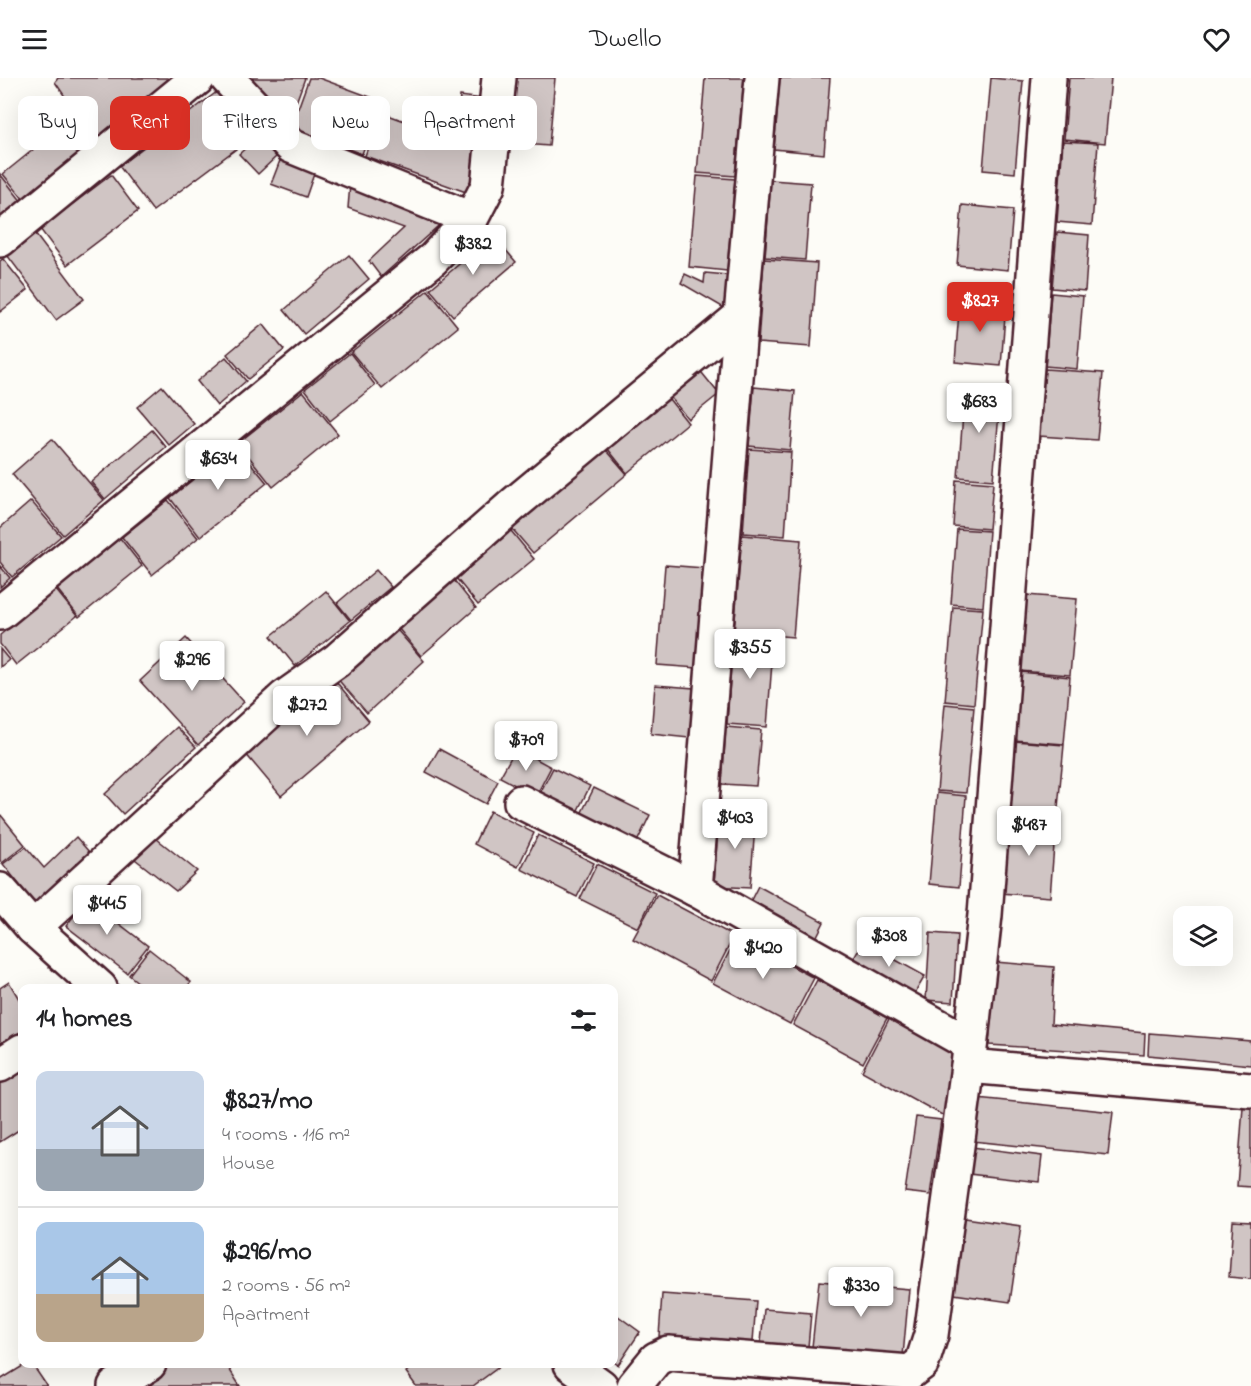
<!DOCTYPE html>
<html lang="en">
<head>
<meta charset="utf-8">
<style>
	body { margin:0; font-family:"Indie Flower",sans-serif; background:#f2f2f2; color:#202124; height:100vh; display:flex; flex-direction:column; font-size:22px; white-space:nowrap }
	* { box-sizing:border-box; margin:0 }
	p { font-size:20px; color:#757577 }
	.icon { flex:none; width:33px; height:33px; fill:none; stroke:currentColor; stroke-width:2; stroke-linecap:round; stroke-linejoin:round }
	.map { position:relative; flex:1; overflow:hidden }
	.side { position:absolute; left:18px; top:906px; width:600px; height:384px; display:flex; flex-direction:column; background:#fff; border-radius:12px; box-shadow:0 6px 24px #0002 }
	.side>* { flex:none }
	.banner { position:absolute; left:18px; top:18px; width:600px; height:54px; display:flex; gap:12px }
	.buttons { position:absolute; left:1173px; top:828px; display:grid; gap:12px }
	.buttons a { display:grid; place-items:center; width:60px; height:60px; border-radius:12px; background:#fff; box-shadow:0 6px 24px #0002; font-size:30px }
	.price { position:absolute; translate:-50% -51px; padding:0 14px; border-radius:6px; background:#fff; color:#222; font-size:20px; line-height:39px; filter:drop-shadow(0 2px 3px #0008) }
	.price::after { content:''; position:absolute; left:50%; top:36px; width:18px; height:14px; margin-left:-9px; background:inherit; clip-path:polygon(0 0,100% 0,50% 100%) }
	.price.active { background:#d93025; color:#fff }
	ul { padding:0; list-style:none }
	li { display:flex; align-items:center; gap:18px; height:150px; padding:0 18px }
	li+li { border-top:2px solid #e0e0e0 }
	li span { display:grid; place-items:center; flex:none; width:168px; height:120px; border-radius:12px; color:#555 }
	li>.icon { margin-inline-start:auto }
	span .icon { width:72px; height:72px; fill:#fffc; stroke-width:1 }
	li b { font-size:26px }
	h2 { display:flex; justify-content:space-between; align-items:center; height:72px; padding:0 18px; font-size:26px }
	.tag { padding:0 21px; border-radius:12px; background:#fff; box-shadow:0 6px 24px #0002; font-size:21px; line-height:54px }
	.tag.active { background:#d93025; color:#fff }
	header { display:flex; justify-content:space-between; align-items:center; height:78px; padding:0 18px; background:#fff; font-size:27px; font-weight:600 }
	.map>svg:first-child { display:block }
</style>
</head>
<body>
<header><svg class="icon" aria-label="menu" viewBox="0 0 24 24"><path d="M4 6h16M4 12h16M4 18h16"/></svg>Dwello<svg class="icon" aria-label="heart" viewBox="0 0 24 24"><path d="M12 20l-8-8c-3-5 5-10 8-4 3-6 11-1 8 4z"/></svg></header>
<div class="map">
<svg width="1251" height="1308" viewBox="0 0 1251 1308">
	<rect width="100%" height="100%" fill="#fdfcf7"/>
	<filter id="ink" filterUnits="userSpaceOnUse"><feTurbulence type="fractalNoise" baseFrequency=".0167" numOctaves="2"/><feDisplacementMap in="SourceGraphic" scale="12" xChannelSelector="R" yChannelSelector="G"/><feConvolveMatrix kernelMatrix="1 2 1 2 8 2 1 2 1" color-interpolation-filters="sRGB"/></filter>
	<g filter="url(#ink)">
		<g fill="#d0c5c4" stroke="#4a1f2b" stroke-width="1.5">
			<polygon points="58,0 167,0 176,7 95,63 55,4"/>
			<polygon points="253,0 305,0 288,46 247,6"/>
			<polygon points="309,0 319,0 381,23 362,76 291,50"/>
			<polygon points="515,0 555,0 549,68 509,65"/>
			<polygon points="705,0 744,0 735,98 697,95"/>
			<polygon points="780,0 830,0 824,76 774,71"/>
			<polygon points="991,0 1023,3 1015,95 983,92"/>
			<polygon points="1069,0 1111,0 1105,65 1064,61"/>
			<polygon points="222,10 256,56 153,133 119,88"/>
			<polygon points="460,18 482,21 476,93 466,114 365,78 380,34 456,62"/>
			<polygon points="70,42 91,68 24,122 3,96"/>
			<polygon points="259,58 277,78 258,96 239,76"/>
			<polygon points="1063,63 1098,65 1092,147 1057,144"/>
			<polygon points="281,80 315,93 306,119 271,106"/>
			<polygon points="0,96 22,124 0,142"/>
			<polygon points="111,97 138,133 67,187 40,151"/>
			<polygon points="697,98 735,101 727,193 689,189"/>
			<polygon points="771,102 811,105 805,182 765,179"/>
			<polygon points="350,106 446,141 381,199 369,183 404,150 348,130"/>
			<polygon points="962,127 1013,132 1008,192 957,187"/>
			<polygon points="1057,154 1089,157 1085,213 1052,210"/>
			<polygon points="35,156 84,221 56,242 7,177"/>
			<polygon points="493,157 516,184 453,238 430,211"/>
			<polygon points="349,177 369,201 304,256 284,232"/>
			<polygon points="3,181 28,212 0,234 0,183"/>
			<polygon points="764,181 817,185 811,269 758,265"/>
			<polygon points="705,195 727,197 724,230 681,205 685,196 704,205"/>
			<polygon points="428,212 458,249 382,311 351,274"/>
			<polygon points="1051,215 1083,218 1077,291 1045,288"/>
			<polygon points="960,221 1006,225 1001,288 955,284"/>
			<polygon points="263,246 284,272 248,301 227,276"/>
			<polygon points="350,275 375,307 330,343 305,311"/>
			<polygon points="226,279 246,303 217,328 197,303"/>
			<polygon points="698,290 719,316 688,341 667,315"/>
			<polygon points="1045,291 1103,295 1097,362 1039,358"/>
			<polygon points="162,308 194,346 169,367 137,329"/>
			<polygon points="754,309 795,313 790,372 749,368"/>
			<polygon points="965,311 1001,314 993,402 958,399"/>
			<polygon points="303,313 338,356 273,409 238,365"/>
			<polygon points="665,316 688,345 627,395 604,366"/>
			<polygon points="152,352 166,369 105,421 91,404"/>
			<polygon points="52,361 104,422 63,457 12,396"/>
			<polygon points="236,367 267,405 200,459 170,420"/>
			<polygon points="602,367 627,396 533,475 509,447"/>
			<polygon points="749,371 791,374 785,458 743,455"/>
			<polygon points="956,402 993,405 989,451 953,448"/>
			<polygon points="168,422 198,460 152,497 122,459"/>
			<polygon points="31,423 61,458 12,499 0,484 0,450"/>
			<polygon points="507,448 534,481 478,527 451,494"/>
			<polygon points="957,451 989,453 983,529 951,526"/>
			<polygon points="742,457 801,462 793,559 734,554"/>
			<polygon points="120,460 142,488 79,539 57,511"/>
			<polygon points="665,487 704,490 697,590 657,587"/>
			<polygon points="0,488 10,500 0,509"/>
			<polygon points="376,492 391,509 351,542 337,525"/>
			<polygon points="449,496 476,530 421,578 394,545"/>
			<polygon points="56,512 77,538 16,587 0,566 0,557"/>
			<polygon points="326,513 350,543 295,588 271,558"/>
			<polygon points="1026,517 1077,521 1070,597 1020,593"/>
			<polygon points="953,529 983,531 974,626 945,623"/>
			<polygon points="392,546 424,583 367,635 335,598"/>
			<polygon points="733,556 774,559 767,649 727,646"/>
			<polygon points="186,560 244,624 198,667 140,603"/>
			<polygon points="0,571 9,582 0,589"/>
			<polygon points="1020,594 1070,599 1064,666 1014,662"/>
			<polygon points="333,600 369,643 281,718 245,675"/>
			<polygon points="655,607 694,610 689,660 651,656"/>
			<polygon points="945,626 974,629 966,715 937,713"/>
			<polygon points="177,649 196,669 123,736 105,716"/>
			<polygon points="726,649 761,652 756,708 722,706"/>
			<polygon points="1014,663 1064,667 1057,740 1007,736"/>
			<polygon points="516,670 551,689 536,718 500,699"/>
			<polygon points="439,671 498,703 486,726 426,694"/>
			<polygon points="553,690 590,708 575,738 538,719"/>
			<polygon points="594,710 650,737 635,768 579,740"/>
			<polygon points="937,715 966,718 959,809 929,806"/>
			<polygon points="490,733 534,755 518,789 474,766"/>
			<polygon points="719,734 756,737 750,810 714,808"/>
			<polygon points="0,736 25,767 2,785 0,782"/>
			<polygon points="1007,739 1056,742 1050,819 1001,815"/>
			<polygon points="152,757 197,793 176,813 131,778"/>
			<polygon points="538,757 594,785 577,819 521,791"/>
			<polygon points="76,759 90,775 36,828 3,786 26,769 44,790"/>
			<polygon points="597,786 655,815 638,850 580,821"/>
			<polygon points="758,808 824,844 815,862 749,826"/>
			<polygon points="657,817 734,858 711,903 633,861"/>
			<polygon points="87,821 148,868 127,895 66,848"/>
			<polygon points="930,855 957,857 953,924 926,922"/>
			<polygon points="737,859 814,900 790,946 713,905"/>
			<polygon points="863,864 925,898 915,915 853,882"/>
			<polygon points="149,871 191,904 186,910 145,910 129,897"/>
			<polygon points="995,884 1054,889 1051,946 1145,955 1144,977 989,967"/>
			<polygon points="817,902 887,940 863,985 793,947"/>
			<polygon points="9,904 22,926 22,953 0,967 0,910"/>
			<polygon points="889,941 953,975 944,1038 862,993"/>
			<polygon points="1149,955 1251,963 1251,987 1148,977"/>
			<polygon points="22,990 22,1050 0,1064 0,1004"/>
			<polygon points="977,1020 1113,1034 1108,1077 973,1063"/>
			<polygon points="1243,1029 1251,1030 1251,1109 1237,1108"/>
			<polygon points="916,1039 941,1042 930,1117 905,1114"/>
			<polygon points="972,1069 1042,1078 1039,1104 969,1096"/>
			<polygon points="958,1139 1021,1148 1010,1224 947,1215"/>
			<polygon points="1233,1143 1251,1144 1251,1201 1229,1199"/>
			<polygon points="819,1203 909,1211 903,1278 812,1269"/>
			<polygon points="662,1216 756,1223 753,1264 659,1258"/>
			<polygon points="764,1231 811,1235 808,1269 761,1265"/>
			<polygon points="614,1235 640,1254 618,1287 614,1284"/>
			<polygon points="26,1286 32,1286 47,1308 0,1308 0,1302"/>
			<polygon points="169,1286 226,1286 240,1308 141,1308 139,1305"/>
			<polygon points="415,1286 503,1286 473,1308 416,1308 406,1294"/>
		</g>
		<g fill="none" stroke-linecap="round" stroke-linejoin="round">
			<g stroke="#4a1f2b" stroke-width="38">
				<g id="minor">
					<polyline points="227,0 291,68 471,141"/>
					<polyline points="0,162 198,0"/>
					<polyline points="0,535 433,181 471,141 488,108 499,0"/>
					<polyline points="521,724 695,811 970,966"/>
					<polyline points="695,811 741,238 762,0"/>
					<polyline points="0,812 33,850 100,910"/>
					<polyline points="33,850 285,619 336,583 514,426 741,238"/>
					<polyline points="0,987 22,973"/>
					<polyline points="968,988 1251,1012"/>
					<polyline points="571,1286 601,1308"/>
					<polyline points="115,1308 149,1286"/>
					<polyline points="634,1308 656,1281 668,1275 910,1294 922,1285 931,1257 968,988 985,837 1049,0"/>
				</g>
			</g>
			<use href="#minor" stroke="#fdfcf7" stroke-width="33"/>
		</g>
	</g>
</svg>
<div class="buttons">
<a><svg class="icon" aria-label="layers" viewBox="0 0 24 24"><path d="M12 4l9 5-9 5-9-5zM3 14l9 5 9-5"/></svg></a>
</div>
<b class="price" style="left:473px;top:198px">$382</b>
<b class="price active" style="left:980px;top:255px">$827</b>
<b class="price" style="left:979px;top:356px">$683</b>
<b class="price" style="left:218px;top:413px">$634</b>
<b class="price" style="left:750px;top:602px">$355</b>
<b class="price" style="left:192px;top:614px">$296</b>
<b class="price" style="left:307px;top:659px">$272</b>
<b class="price" style="left:526px;top:694px">$709</b>
<b class="price" style="left:735px;top:772px">$403</b>
<b class="price" style="left:1029px;top:779px">$487</b>
<b class="price" style="left:107px;top:858px">$445</b>
<b class="price" style="left:889px;top:890px">$308</b>
<b class="price" style="left:763px;top:902px">$420</b>
<b class="price" style="left:861px;top:1240px">$330</b>
<div class="banner">
<a class="tag">Buy</a>
<a class="tag active">Rent</a>
<a class="tag">Filters</a>
<a class="tag">New</a>
<a class="tag">Apartment</a>
</div>
<section class="side">
<h2>14 homes<svg class="icon" aria-label="filters" viewBox="0 0 24 24"><path d="M4 7h16M4 17h16"/><circle cx="9" cy="7" r="2"/><circle cx="15" cy="17" r="2"/></svg></h2>
<ul>
<li><span style="background:linear-gradient(#c9d6e8 65%,#9aa5b1 0)"><svg class="icon" aria-label="home" viewBox="0 0 24 24"><path d="M3 11l9-7 9 7M6 9v11h12V9"/></svg></span><div><b>$827/mo</b><p>4 rooms · 116 m²</p><p>House</p></div></li>
<li><span style="background:linear-gradient(#a9c7e8 60%,#b9a48a 0)"><svg class="icon" aria-label="home" viewBox="0 0 24 24"><path d="M3 11l9-7 9 7M6 9v11h12V9"/></svg></span><div><b>$296/mo</b><p>2 rooms · 56 m²</p><p>Apartment</p></div></li>
</ul>
</section>
</div>
</body>
</html>
